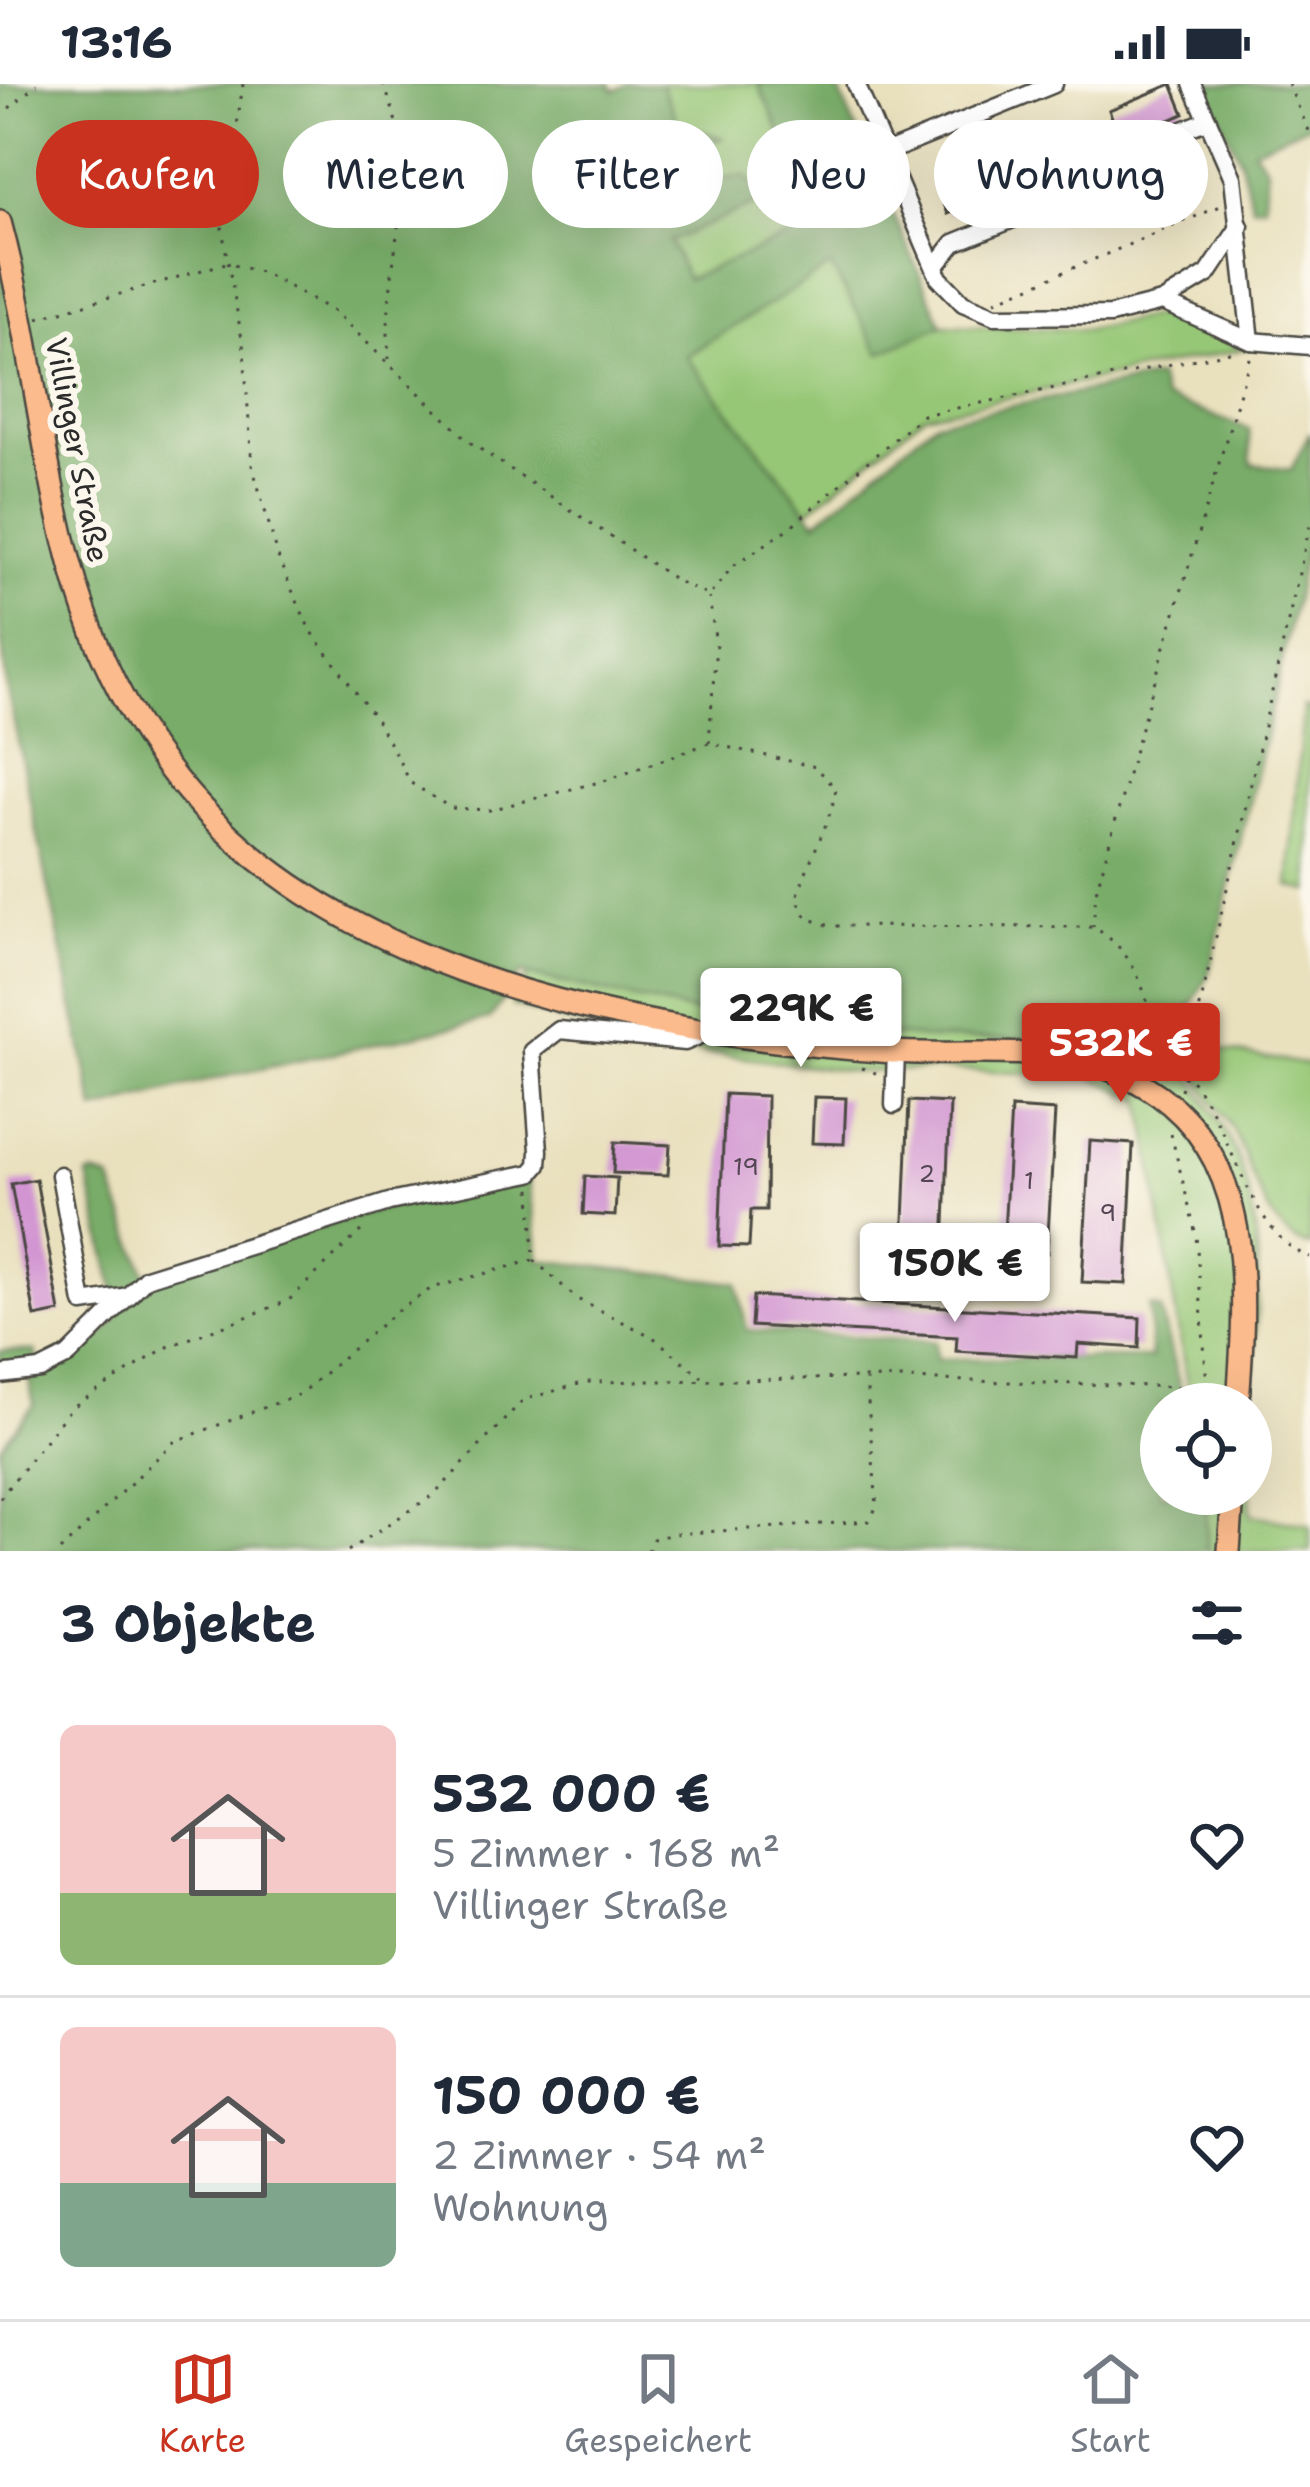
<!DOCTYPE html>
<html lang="de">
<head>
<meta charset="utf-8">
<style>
	body { margin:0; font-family:"Shantell Sans",sans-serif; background:#f2f2f3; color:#1f2937; height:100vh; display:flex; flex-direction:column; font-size:45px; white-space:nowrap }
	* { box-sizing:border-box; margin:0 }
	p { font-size:39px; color:#747a83 }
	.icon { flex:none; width:66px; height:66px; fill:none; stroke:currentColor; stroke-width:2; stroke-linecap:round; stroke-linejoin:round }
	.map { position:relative; height:1467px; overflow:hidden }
	.details { display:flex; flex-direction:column; background:#fff; flex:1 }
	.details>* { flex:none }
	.banner { position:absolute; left:36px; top:36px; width:1239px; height:108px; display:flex; gap:24px }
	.fabs { position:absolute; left:1140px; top:1299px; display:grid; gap:24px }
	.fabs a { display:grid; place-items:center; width:132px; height:132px; border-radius:50%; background:#fff; box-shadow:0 12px 48px #0002; font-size:60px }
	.price { position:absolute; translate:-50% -102px; padding:0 27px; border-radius:12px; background:#fff; color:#222; font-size:39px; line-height:78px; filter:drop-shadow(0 3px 6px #0008) }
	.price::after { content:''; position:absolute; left:50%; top:72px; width:36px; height:27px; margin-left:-18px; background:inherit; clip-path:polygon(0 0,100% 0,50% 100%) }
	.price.current { background:#c8321e; color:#fff }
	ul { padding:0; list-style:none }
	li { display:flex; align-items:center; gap:36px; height:300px; padding:0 60px }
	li+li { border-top:3px solid #e0e1e3 }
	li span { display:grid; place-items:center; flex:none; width:336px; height:240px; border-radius:18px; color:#555 }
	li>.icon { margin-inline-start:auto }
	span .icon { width:144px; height:144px; fill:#fffc; stroke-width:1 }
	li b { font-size:51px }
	h2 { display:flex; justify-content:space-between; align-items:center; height:144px; padding:0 60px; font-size:51px }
	.tag { padding:0 42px; border-radius:54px; background:#fff; box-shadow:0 12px 48px #0002; font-size:42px; line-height:108px }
	.tag.current { background:#c8321e; color:#fff }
	.status { display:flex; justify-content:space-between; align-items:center; height:84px; padding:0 60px; background:#fff; direction:ltr }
	.status svg { height:33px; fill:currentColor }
	.dock { display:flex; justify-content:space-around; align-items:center; height:168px; border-top:3px solid #e0e1e3; background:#fff; font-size:33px; color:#747a83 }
	.dock a { display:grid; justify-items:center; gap:6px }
	.dock .current { color:#c8321e }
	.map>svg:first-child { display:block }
</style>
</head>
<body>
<div class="status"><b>13:16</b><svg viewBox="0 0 49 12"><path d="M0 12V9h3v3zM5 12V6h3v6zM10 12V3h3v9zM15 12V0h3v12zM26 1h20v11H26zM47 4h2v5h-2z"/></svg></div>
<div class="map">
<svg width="1310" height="1467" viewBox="0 0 1310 1467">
	<rect width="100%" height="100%" fill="#fbf7ec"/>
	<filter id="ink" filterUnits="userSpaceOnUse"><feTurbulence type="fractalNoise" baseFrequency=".00833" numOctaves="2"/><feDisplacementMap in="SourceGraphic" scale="24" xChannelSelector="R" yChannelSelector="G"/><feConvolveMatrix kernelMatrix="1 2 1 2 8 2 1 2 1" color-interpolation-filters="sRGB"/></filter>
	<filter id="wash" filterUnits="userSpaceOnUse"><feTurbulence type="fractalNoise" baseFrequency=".004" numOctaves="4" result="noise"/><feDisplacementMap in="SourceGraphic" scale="48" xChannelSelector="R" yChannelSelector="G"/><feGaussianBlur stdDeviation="2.7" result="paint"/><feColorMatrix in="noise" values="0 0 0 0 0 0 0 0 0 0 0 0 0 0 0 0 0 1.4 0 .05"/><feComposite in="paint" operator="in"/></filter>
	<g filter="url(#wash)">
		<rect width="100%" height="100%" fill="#e9e0bd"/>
		<g fill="#96c776" stroke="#607950" stroke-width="3">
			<polygon points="661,0 758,0 822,139 686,196 670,157 767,115 745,92 670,100 662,78 721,54 678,39"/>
			<polygon points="832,181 880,268 942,241 1086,246 1169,229 1244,265 924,331 808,427 685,272"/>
			<polygon points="1303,623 1310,626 1310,807 1289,802"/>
			<path d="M528,891L712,932L932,955H1172C1189,999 1224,1035 1239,1078C1268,1156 1257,1240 1250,1320H1184L1187,1300L1142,1017L1091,993L937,985L857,988L674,965V952L566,938L512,921Z"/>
			<path d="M1203,963L1310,981V1162C1266,1153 1252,1083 1234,1048C1225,1031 1204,1010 1199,991C1198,984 1202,971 1203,963Z"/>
			<polygon points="1206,1410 1250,1410 1251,1431 1310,1441 1310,1467 1207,1467"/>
		</g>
		<g fill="#78ac67" stroke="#526c49" stroke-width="3">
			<polygon points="0,0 610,0 614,7 628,0 661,0 678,39 722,54 663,78 669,99 745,92 768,114 670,157 687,195 822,139 758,0 836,0 942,241 880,269 831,182 686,272 816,438 936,337 1158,293 1164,314 1249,345 1251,380 1291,386 1310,348 1310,441 1277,602 1208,893 1172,955 932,955 712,932 521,889 490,935 210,996 95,1027 7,605 0,542"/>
			<polygon points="1205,0 1310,0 1310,40 1253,65 1267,84 1264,121 1252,122 1240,76"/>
			<polygon points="93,1090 110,1095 147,1194 480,1095 529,1099 540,1176 737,1199 747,1246 935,1258 936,1275 1151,1274 1149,1222 1160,1225 1184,1320 1161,1320 1161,1410 1206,1410 1207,1467 0,1467 0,1363 34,1321 27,1285 0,1286 0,1267 35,1267 39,1282 106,1248 120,1230 88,1092"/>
		</g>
		<g id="blocks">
			<g fill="#d295d2">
				<polygon points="1172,0 1184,30 1121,56 1109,26"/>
				<polygon points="1001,75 1013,105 948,130 936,100"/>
				<polygon points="725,1010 767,1012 766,1126 751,1126 749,1163 719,1162"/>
				<polygon points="814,1013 846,1014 844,1060 812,1059"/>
				<polygon points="909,1017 950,1019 944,1163 915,1162 914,1180 904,1180 903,1161"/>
				<polygon points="1011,1024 1055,1027 1047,1169 1003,1167"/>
				<polygon points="1090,1057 1133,1060 1126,1200 1082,1198"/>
				<polygon points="615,1058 670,1061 668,1091 613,1089"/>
				<polygon points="585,1092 617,1094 615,1132 583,1130"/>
				<polygon points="36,1095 60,1228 35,1233 11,1100"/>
				<polygon points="753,1212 1140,1234 1139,1264 1078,1260 1077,1274 956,1267 957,1253 751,1242"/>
			</g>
		</g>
	</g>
	<g filter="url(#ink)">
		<use href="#blocks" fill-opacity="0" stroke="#484641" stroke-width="3"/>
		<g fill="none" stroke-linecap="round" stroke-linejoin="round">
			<g stroke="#484641" stroke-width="21">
				<g id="minor">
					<polyline points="856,0 939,194 963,219 995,232 1110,231 1162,218 1251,257 1310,262"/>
					<polyline points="1192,0 1233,94 1251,257"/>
					<polyline points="885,69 1054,0"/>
					<polyline points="935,183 954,159 1124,90 1133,66 1208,36"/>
					<polyline points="1162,218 1208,190 1240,142"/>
					<polyline points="894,1021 896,968"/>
					<polyline points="60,1091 83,1219 129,1212"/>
					<polyline points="0,1291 40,1286 68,1272 146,1194 389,1118 531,1089 538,1081 539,1067 532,967 559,946 685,958 712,946"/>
				</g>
			</g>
			<g stroke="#484641" stroke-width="26">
				<g id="major">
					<path d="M0,138C57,349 40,551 202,724C366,901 661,952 893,968C990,974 1089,952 1170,1020C1256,1092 1245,1219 1238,1320"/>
					<polyline points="1229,1467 1233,1410"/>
				</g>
			</g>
			<g stroke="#484641" stroke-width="3" stroke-dasharray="3 9" stroke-linecap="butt">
				<path d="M243,0L222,145L244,266L252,381L280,479L309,544L379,640L411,699L451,724L490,726L607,696L709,659L816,683L836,705C829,745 807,776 797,815L807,834L830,842L1093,843C1144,872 1148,924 1162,976"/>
				<path d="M383,0C425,93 381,177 389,275"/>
				<polyline points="1288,0 1310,49"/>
				<polyline points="0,32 37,0"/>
				<polyline points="995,217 1223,121"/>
				<polyline points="38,234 226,179 264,189 335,228 471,359 677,497 709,512 733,482 784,448 923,331 1235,267"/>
				<polyline points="709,659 716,560 709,514"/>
				<polyline points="1093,843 1096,808 1140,647 1251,271"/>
				<path d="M1115,968C1137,972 1170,972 1186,990C1233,1039 1247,1152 1310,1173"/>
				<polyline points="862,984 881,991"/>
				<polyline points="1181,1006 1310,441"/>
				<polyline points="1171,1050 1196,1151 1207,1301"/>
				<polyline points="534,1176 577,1215 653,1253 702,1293"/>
				<polyline points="0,1414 71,1324 165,1264 288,1217 366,1142"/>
				<polyline points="60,1467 174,1358 300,1310 397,1227 432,1204 534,1176 531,1104"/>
				<polyline points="348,1467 435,1410 523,1316 586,1298 866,1294 1221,1304"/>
				<polyline points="648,1467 653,1455 673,1450 869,1437 877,1422 866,1296"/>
			</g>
			<use href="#minor" stroke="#fff" stroke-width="16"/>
			<use href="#major" stroke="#fbbb8c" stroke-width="21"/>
		</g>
	</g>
	<g text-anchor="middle" stroke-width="12" stroke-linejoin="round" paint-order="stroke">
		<g font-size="24" fill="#554655">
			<text x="746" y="1091">19</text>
			<text x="927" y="1098">2</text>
			<text x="1029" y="1105">1</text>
			<text x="1108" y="1137">9</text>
		</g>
		<g font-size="30" fill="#2b2b2b" stroke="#fbf7ec">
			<text transform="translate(77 366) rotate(79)" y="10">Villinger Straße</text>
		</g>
	</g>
</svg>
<div class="fabs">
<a><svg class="icon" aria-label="locate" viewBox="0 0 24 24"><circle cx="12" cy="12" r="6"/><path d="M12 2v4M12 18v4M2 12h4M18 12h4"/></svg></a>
</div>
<b class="price" style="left:801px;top:986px">229K €</b>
<b class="price current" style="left:1121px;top:1021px">532K €</b>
<b class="price" style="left:955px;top:1241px">150K €</b>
<div class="banner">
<a class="tag current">Kaufen</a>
<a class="tag">Mieten</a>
<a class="tag">Filter</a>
<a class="tag">Neu</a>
<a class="tag">Wohnung</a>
</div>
</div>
<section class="details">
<h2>3 Objekte<svg class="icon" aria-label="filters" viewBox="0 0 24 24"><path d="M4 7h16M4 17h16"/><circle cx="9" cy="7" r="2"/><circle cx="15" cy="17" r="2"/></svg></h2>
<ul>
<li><span style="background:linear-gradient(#f6c9c9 70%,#8fb573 0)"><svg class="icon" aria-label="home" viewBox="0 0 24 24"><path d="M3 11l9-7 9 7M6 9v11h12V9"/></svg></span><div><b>532 000 €</b><p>5 Zimmer · 168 m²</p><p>Villinger Straße</p></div><svg class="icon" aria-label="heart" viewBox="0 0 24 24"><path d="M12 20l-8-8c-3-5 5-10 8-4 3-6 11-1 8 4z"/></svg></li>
<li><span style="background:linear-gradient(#f6c9c9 65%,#7fa58c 0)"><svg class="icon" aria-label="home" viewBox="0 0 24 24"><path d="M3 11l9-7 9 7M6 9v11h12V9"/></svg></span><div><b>150 000 €</b><p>2 Zimmer · 54 m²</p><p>Wohnung</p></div><svg class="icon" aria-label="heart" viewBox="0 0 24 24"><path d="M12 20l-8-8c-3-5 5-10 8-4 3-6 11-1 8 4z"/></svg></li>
</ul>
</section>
<nav class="dock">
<a class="current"><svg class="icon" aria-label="map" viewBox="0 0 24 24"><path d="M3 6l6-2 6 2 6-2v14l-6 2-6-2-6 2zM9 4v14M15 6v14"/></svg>Karte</a>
<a><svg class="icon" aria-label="saved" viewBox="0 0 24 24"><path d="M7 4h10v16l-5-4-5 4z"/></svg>Gespeichert</a>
<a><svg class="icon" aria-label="home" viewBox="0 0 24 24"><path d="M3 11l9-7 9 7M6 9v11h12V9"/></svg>Start</a>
</nav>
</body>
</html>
